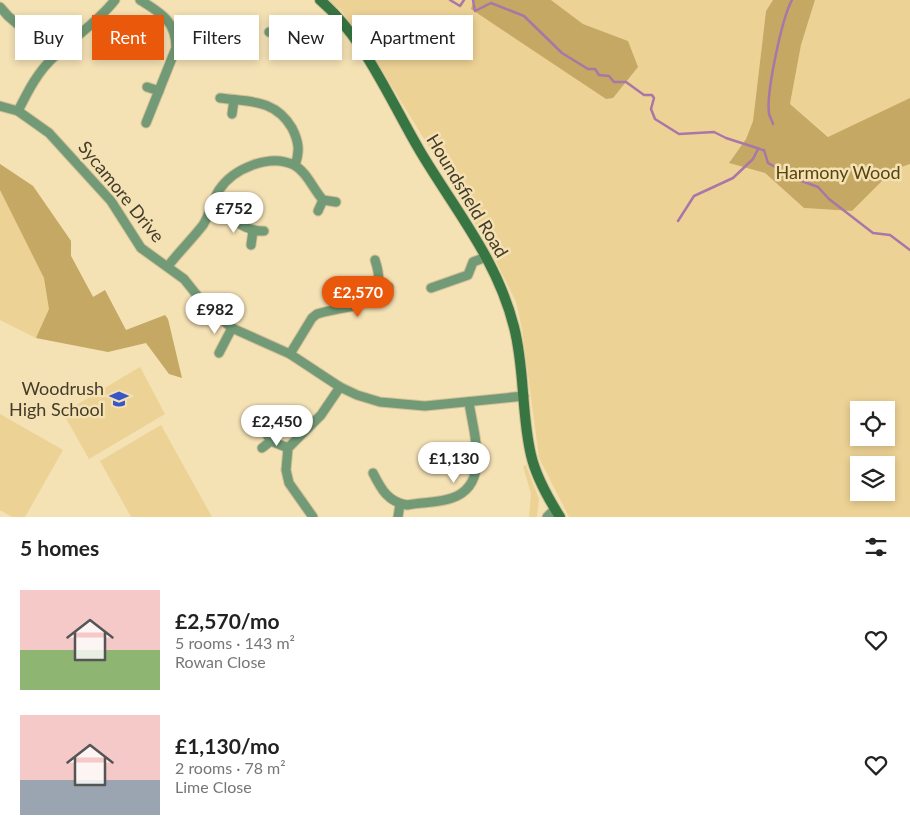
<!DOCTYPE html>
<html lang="en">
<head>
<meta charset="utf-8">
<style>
	body { margin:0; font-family:Lato,sans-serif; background:#f2f2f2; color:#222; height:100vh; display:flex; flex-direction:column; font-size:19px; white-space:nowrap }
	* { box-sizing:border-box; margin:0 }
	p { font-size:16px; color:#767676 }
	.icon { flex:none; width:28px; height:28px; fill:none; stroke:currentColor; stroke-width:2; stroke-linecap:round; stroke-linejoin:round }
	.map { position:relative; height:517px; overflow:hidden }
	.side { display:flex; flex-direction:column; background:#fff; flex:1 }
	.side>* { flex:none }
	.top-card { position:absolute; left:15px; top:15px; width:500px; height:45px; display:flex; gap:10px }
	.controls { position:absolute; left:850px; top:401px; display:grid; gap:10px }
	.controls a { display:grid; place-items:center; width:45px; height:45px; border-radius:0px; background:#fff; box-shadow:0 2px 8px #0003; font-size:25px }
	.price { position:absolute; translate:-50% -42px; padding:0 11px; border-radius:18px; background:#fff; color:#222; font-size:16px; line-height:32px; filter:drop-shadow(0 1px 2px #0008) }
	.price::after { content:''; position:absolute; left:50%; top:30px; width:15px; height:11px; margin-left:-8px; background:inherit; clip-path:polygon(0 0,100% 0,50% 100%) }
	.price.current { background:#ea580c; color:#fff }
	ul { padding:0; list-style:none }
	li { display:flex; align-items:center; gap:15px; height:125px; padding:0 20px }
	li span { display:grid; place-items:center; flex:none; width:140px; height:100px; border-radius:0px; color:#555 }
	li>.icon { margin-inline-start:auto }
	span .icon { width:60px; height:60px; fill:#fffc; stroke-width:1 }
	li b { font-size:21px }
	h2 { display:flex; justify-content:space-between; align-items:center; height:60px; padding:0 20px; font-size:21px }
	.pill { padding:0 18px; border-radius:0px; background:#fff; box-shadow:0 2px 8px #0003; font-size:18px; line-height:45px }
	.pill.current { background:#ea580c; color:#fff }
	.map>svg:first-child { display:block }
</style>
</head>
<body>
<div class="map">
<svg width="910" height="517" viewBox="0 0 910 517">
	<rect width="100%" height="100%" fill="#f4e1b4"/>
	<g fill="#edd295" fill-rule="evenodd">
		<path d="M328,0H474L472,9L606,99L628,41L583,24L551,0H773L766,11L753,121L746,139L729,163L765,173L804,208L852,211L893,170L910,164V517H569L539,458L522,329L516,302L494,257L465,206L372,54L341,10ZM859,410H886V438H859ZM859,465H886V492H859Z"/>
		<polygon points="815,0 910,0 910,98 829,137 790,104 801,45"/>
		<polygon points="0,164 33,186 71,241 71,256 94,298 36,338 0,320"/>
		<polygon points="140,367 165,414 89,459 63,413"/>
		<polygon points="0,414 63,450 25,517 12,517 0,510"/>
		<polygon points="161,425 212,517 131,517 100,461"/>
		<polygon points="526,465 539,499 537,517 529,517 531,494 523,466"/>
	</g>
	<g fill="#c4a863">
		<polygon points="474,0 551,0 583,24 628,41 638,67 613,98 606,99 471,9"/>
		<polygon points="773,0 815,0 801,45 790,104 828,137 910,98 910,164 893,170 852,211 804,208 765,173 729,163 746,139 753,121 766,11"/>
		<polygon points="0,164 33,186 71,241 71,256 93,297 105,290 126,330 165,315 168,319 182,378 169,374 146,343 108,352 36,338 49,309 44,278 0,190"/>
	</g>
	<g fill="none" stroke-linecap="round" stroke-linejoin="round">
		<g stroke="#a976a8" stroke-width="2.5">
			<polyline points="450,0 460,6 464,0"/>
			<polyline points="473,0 475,11 491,3 524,16 562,53 588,69 595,69 599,75 609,76 614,82 626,82 644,95 652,95 654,98 651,109 655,119 679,134 714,132 726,138 760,149"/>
			<path d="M773,124C772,120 769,116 769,113C766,93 782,18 792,0"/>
			<polyline points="762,150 764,150 768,163 799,180 818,187 829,199 873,233 890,235 910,250"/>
			<polyline points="678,221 694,196 733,178 753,159 758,149"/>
		</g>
		<g stroke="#d1c098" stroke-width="11">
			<g id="street">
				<path d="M140,0C161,13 176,21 176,48L146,123"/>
				<polyline points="0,7 8,16 55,56"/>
				<polyline points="269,32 281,37"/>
				<polyline points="327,35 336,50"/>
				<polyline points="277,49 281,37 296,23 314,23 327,35 342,23"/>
				<polyline points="147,87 159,91"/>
				<path d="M220,98C250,102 275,99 292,128C299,142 300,151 295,165"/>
				<polyline points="0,106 18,111 49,133 111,201 141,248 184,279 204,304 232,328 290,354 340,387 357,395 380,402 425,406 524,396"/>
				<path d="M18,111C28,91 38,71 55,56C75,36 98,22 115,0"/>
				<polyline points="232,114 234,100"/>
				<path d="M211,207C229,215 244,232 264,231"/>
				<polyline points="318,211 323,200"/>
				<polyline points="251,245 253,231"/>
				<path d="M168,266C179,252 192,239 203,225C210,214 212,201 219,190C233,169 269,153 294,165C307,172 313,189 323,200L336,202"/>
				<polyline points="379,286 389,287"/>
				<polyline points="431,288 468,275 473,262 486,257"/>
				<polyline points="219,353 232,328"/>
				<path d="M290,354L312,318L317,314C350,303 392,312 375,260"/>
				<polyline points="264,430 271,441 288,448"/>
				<polyline points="262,448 271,441"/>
				<path d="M373,473C381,489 388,502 407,505C421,502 439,503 452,498C492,484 473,433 469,402"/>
				<polyline points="313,517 289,483 286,470 288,448 321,415 340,387"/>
				<polyline points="398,517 400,504"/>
				<polyline points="547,517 555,509"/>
			</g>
		</g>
		<g stroke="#d1c098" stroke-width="12">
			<path id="secondary" d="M320,0C364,37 391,102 420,151C455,210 497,259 514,327C525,369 521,413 531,455C536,477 548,498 560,517"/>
		</g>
		<use href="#street" stroke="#729a76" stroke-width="9"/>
		<use href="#secondary" stroke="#377642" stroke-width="10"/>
	</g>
	<defs>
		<g id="school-bare" transform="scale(1.5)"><path d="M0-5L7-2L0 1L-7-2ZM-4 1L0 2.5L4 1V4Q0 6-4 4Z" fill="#3757c8" stroke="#f4e1b4" stroke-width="2.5" paint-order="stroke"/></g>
	</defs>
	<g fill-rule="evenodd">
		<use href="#school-bare" x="119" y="399"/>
	</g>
	<g text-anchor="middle" stroke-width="5" stroke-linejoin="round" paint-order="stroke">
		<g font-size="18" fill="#58450d" stroke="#f4e1b4">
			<text x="838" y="179">Harmony Wood</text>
		</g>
		<g font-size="18" fill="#443c2a" stroke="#f4e1b4">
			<text transform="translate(121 192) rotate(51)" y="6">Sycamore Drive</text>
			<text transform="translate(467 196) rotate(59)" y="6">Houndsfield Road</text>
		</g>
		<g font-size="18" fill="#443c2a" stroke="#f4e1b4" text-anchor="end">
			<text x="104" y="395">Woodrush<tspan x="104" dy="21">High School</tspan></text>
		</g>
	</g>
</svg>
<div class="controls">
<a><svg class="icon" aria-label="locate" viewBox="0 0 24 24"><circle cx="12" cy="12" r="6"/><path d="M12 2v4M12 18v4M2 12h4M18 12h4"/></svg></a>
<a><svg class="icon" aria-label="layers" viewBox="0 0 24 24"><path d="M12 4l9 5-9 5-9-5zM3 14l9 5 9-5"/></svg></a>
</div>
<b class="price" style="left:234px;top:234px">£752</b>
<b class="price current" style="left:358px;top:318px">£2,570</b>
<b class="price" style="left:215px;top:335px">£982</b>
<b class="price" style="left:277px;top:447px">£2,450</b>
<b class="price" style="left:454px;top:484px">£1,130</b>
<div class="top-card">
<a class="pill">Buy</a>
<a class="pill current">Rent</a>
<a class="pill">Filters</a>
<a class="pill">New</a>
<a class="pill">Apartment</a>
</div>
</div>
<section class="side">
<h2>5 homes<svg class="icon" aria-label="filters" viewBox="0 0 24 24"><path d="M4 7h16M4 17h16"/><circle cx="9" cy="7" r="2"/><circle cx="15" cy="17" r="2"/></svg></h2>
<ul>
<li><span style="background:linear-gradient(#f6c9c9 60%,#8fb573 0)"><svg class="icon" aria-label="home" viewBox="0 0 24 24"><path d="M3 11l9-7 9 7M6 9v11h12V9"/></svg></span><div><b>£2,570/mo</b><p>5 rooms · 143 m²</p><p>Rowan Close</p></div><svg class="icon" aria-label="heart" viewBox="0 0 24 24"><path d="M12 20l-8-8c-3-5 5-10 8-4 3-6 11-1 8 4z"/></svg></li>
<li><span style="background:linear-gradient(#f6c9c9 65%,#9aa5b1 0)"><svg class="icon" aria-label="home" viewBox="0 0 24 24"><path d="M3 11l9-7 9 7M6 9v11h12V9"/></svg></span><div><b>£1,130/mo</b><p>2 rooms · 78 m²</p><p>Lime Close</p></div><svg class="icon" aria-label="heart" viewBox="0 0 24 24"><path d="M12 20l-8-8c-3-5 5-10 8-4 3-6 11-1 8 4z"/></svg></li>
</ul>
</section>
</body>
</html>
